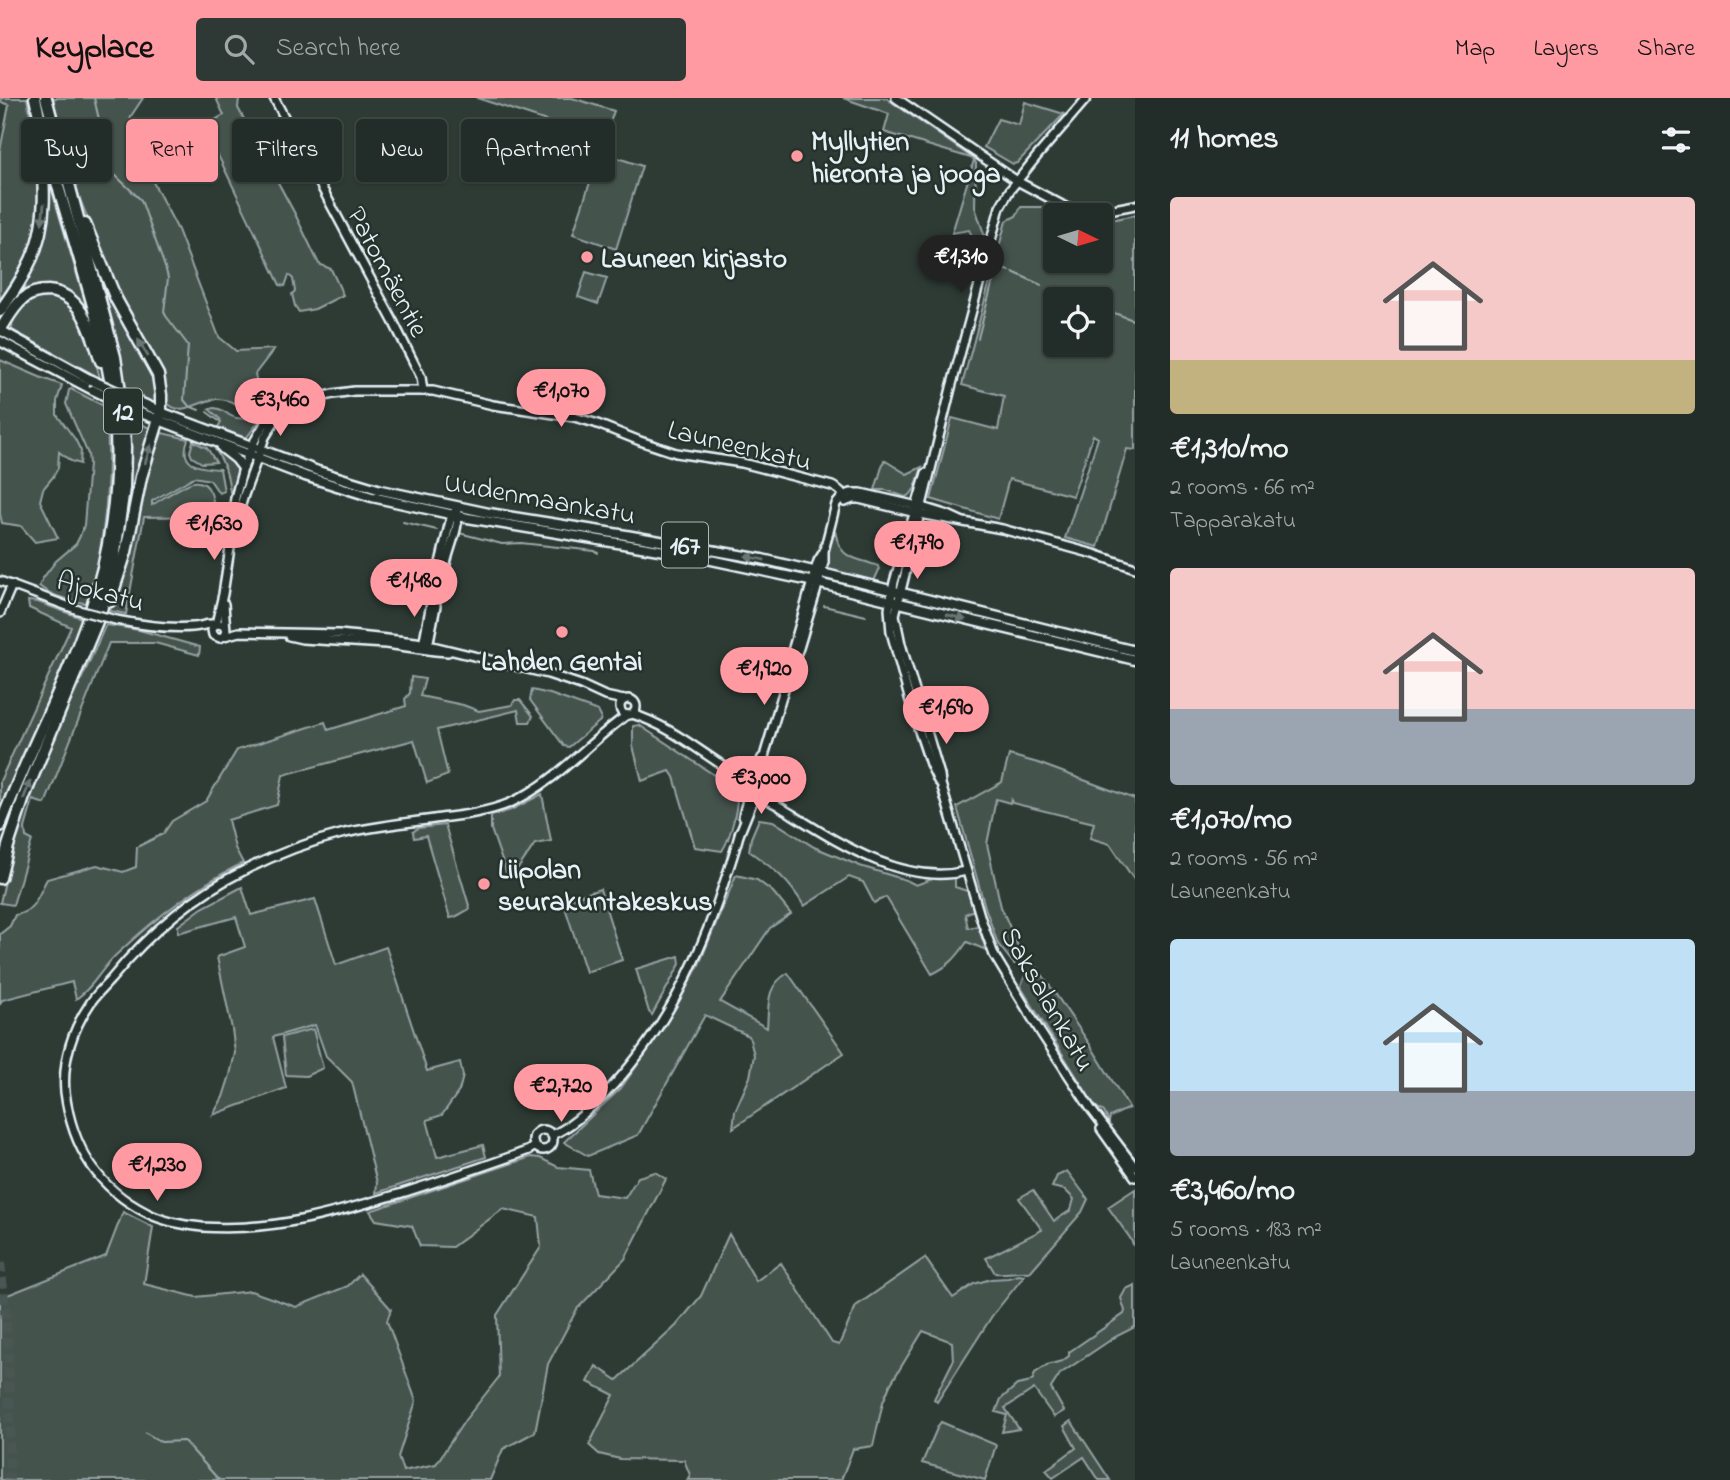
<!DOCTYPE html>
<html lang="en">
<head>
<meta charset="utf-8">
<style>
	body { margin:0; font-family:"Indie Flower",sans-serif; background:#2e3834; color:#f1f3f6; height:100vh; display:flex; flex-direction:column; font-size:26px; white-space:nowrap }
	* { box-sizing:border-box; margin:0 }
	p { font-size:23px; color:#a2a7a8 }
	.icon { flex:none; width:38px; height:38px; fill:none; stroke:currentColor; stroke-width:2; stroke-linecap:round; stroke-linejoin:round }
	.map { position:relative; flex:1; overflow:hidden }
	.details { display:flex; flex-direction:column; background:#222c28; width:595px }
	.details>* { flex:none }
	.guide { position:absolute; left:21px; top:21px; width:665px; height:63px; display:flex; gap:14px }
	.needle { width:46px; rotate:95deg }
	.buttons { position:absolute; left:1043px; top:105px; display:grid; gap:14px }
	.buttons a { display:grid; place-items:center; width:70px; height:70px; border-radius:7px; background:#222c28; box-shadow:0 2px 5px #0004,0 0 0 2px #3f4845; font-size:35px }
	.price { position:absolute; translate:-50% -60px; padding:0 16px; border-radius:24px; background:#ff9aa2; color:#111; font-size:23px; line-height:46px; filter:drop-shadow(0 2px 4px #0008) }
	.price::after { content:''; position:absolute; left:50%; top:42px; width:21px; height:16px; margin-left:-10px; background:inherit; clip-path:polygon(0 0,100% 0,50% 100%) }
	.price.active { background:#222; color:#fff }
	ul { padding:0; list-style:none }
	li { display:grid; align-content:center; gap:14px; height:371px; padding:0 35px }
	li span { display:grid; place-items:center; height:217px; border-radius:7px; color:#555 }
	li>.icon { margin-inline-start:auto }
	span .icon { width:126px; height:126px; fill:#fffc; stroke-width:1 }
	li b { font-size:30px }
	h2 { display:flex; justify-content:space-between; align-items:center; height:84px; padding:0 35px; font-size:30px }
	.tag { padding:0 24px; border-radius:7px; background:#222c28; box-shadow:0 2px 5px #0004,0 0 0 2px #3f4845; font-size:24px; line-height:63px }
	.tag.active { background:#ff9aa2; color:#111 }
	header { display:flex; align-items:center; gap:42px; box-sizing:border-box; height:98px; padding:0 35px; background:#ff9aa2; color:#111 }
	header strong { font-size:33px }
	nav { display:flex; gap:38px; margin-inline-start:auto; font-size:24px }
	.search { width:490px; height:63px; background:#2e3834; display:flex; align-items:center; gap:18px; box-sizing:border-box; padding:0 24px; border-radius:7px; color:#a2a7a8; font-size:26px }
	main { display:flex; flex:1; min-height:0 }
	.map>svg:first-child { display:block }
</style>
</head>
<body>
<header>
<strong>Keyplace</strong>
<div class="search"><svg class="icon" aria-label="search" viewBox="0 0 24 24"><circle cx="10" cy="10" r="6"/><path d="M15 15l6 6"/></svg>Search here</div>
<nav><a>Map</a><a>Layers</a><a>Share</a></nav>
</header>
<main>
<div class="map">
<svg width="1135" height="1382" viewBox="0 0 1135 1382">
	<rect width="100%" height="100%" fill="#2e3b35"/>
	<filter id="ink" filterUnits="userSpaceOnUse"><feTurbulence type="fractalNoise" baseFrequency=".0143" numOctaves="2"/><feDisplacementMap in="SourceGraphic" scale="14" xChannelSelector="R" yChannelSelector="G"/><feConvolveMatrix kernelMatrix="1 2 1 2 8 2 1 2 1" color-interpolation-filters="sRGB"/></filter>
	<g filter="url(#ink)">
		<g fill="#45524e" stroke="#96a2a3" stroke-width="2" fill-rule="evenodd">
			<path d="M1,0H27C37,54 50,110 27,163C21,177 9,191 0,204V53L9,7L1,4Z"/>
			<path d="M53,0H143L131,18L130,27L153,84L178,132L219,239L236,253L274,251L255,276C258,290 264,306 247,311C238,306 226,300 215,301C200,303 178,320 167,304L161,272L132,224L115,189L80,101L64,49Z"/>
			<polygon points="216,0 239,0 238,10 295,116 319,166 331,171 343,197 315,211 299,214 295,208 292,196 295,193 293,181 289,177 285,188 280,187 204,28 224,17"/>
			<polygon points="477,0 572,0 614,13 604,42"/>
			<polygon points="843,0 886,0 974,61 884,34 889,16"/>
			<polygon points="1025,4 1064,16 1017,65 1013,66 984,49 998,21 1019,27"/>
			<polygon points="600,54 642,68 616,151 573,136"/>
			<polygon points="974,62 976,65 975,109 984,136 980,149 977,147 969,132 952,135"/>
			<path d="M49,83L92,227C86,216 80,200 69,194C53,185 29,188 16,201C10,208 5,217 0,225V220C11,204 26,188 33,170C46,142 48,113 49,83Z"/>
			<path d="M1021,109H1044L1063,117H1055V163H1101V124L1135,117V352L1127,351L1098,449L1065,440L1098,340L1093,337L1073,398L1009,381L998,421L931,401L952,320L998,332L1004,298L962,287L1006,123L1016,118ZM1101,201V247H1055V201Z"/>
			<polygon points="586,174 607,180 598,206 578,199"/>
			<path d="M101,178C105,188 109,199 114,209C130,240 159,269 156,306L126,293L120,259Z"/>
			<path d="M47,196C50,197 54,197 58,199C84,210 93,255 100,280L12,232C11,211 29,200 47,196Z"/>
			<polygon points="0,262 42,280 62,287 57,303 57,317 75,341 81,353 80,366 71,363 59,354 58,370 53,379 43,391 40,403 58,440 35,444 21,428 2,425 0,416"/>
			<path d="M71,291L106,309C112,379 105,439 89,506C72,503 53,499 39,488L43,480L56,463L76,446L80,438L84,427L89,366L88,356L66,306L69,292Z"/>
			<path d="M215,310C223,311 224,314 231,318C243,325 258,316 271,314L259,323L247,339H241L218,329L221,324L220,321L209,311Z"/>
			<path d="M129,319L151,331L118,469C127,419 131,370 129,319Z"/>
			<path d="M162,335L188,341C178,368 199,370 220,371L224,393L219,395L210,382L194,379L152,403V407C162,401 184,386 193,384C212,381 215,405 213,418L144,419L126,516L110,513L127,467L150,368Z"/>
			<polygon points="193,343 207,350 216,364 202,365 192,359 190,354"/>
			<path d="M214,350L230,360L238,371L231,402C229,382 226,366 214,350Z"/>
			<polygon points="884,362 907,376 922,369 915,390 910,397 905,399 886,392 875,392"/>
			<path d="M835,433C841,463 852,458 878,468L879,472L874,483L831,474L826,469L825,465Z"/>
			<polygon points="28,503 38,504 84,521 60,580 0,714 0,683 71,529 29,510"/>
			<path d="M107,527L139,532L200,549L199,557L155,545H109L45,706L33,702L25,730L26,739L32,742L13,807L0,805C8,770 16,735 29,701C50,642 81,586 105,528Z"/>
			<path d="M411,579L425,581L420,598L463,607L479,613L512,607L515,602H520L533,618L530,624H520L518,612L437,632L448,677L427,685L414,642L283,677L277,707L228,722L235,750L243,765C196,788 154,821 116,857C101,871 93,890 76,901L72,884L2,902L0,907V836L10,828L15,817C35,814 38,797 47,781L97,767L123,774L136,769L137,749L163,736L172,723L206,703L237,652L325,624L328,632L406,608L405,601L410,595Z"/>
			<polygon points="532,592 550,596 598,613 601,619 600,623 569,649 564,648 530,602"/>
			<path d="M639,627L735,691C741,704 730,741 722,753L695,749L674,679L670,673L642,683L633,648V628Z"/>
			<polygon points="1009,657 1038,665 1135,701 1135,783 1110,746 1090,740 1094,725 1012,705 1011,702 1010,705 996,701 987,746 1001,809 1024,862 1014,866 998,846 985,809 957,709 1002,684"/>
			<polygon points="542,696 551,743 535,746 517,772 506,774 491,731 491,718 511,712"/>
			<path d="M759,721L773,723L814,749L860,768L906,782L916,787L935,780V778L955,777V789L970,794L974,812L965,816L968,830L978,828L986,852L967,844C956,860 949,868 932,876L886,799L874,805L863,784L849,779L804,808C788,781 774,771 749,753L751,740Z"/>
			<path d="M445,727L470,811C462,814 459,819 450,820L426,738L414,740L413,734L418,730Z"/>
			<path d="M736,777L757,782L773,794L791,816L770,830L720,904L767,930C769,908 765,888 788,875L844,955L733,1030L735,1013L750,979L754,957L749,938L705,917L638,1037L588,1058L564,1044L621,990L664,929L698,869Z"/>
			<polygon points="242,789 251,817 315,801 336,867 386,849 427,973 460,964 463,978 459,993 442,1017 427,1022 437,1059 483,1047 486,1059 376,1095 377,1085 352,984 326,958 315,927 273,939 286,990 213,1017 223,999 230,977 235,955 232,931 217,859 245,849 236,819 178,835 178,828 202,810"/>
			<polygon points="600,791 622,862 586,874 563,803"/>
			<polygon points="679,858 680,866 652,917 649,914 636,871"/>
			<polygon points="1037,869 1089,945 1129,1010 1110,1019 1109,1024 1104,1014 1095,1008 1022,891 1021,887 1026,876"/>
			<polygon points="313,931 323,970 306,978 286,977 282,939"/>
			<polygon points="531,1059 540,1060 558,1069 589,1072 595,1096 625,1100 638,1079 655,1074 666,1081 625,1161 577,1211 548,1266 535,1334 503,1351 490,1382 0,1382 0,1200 106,1158 123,1114 153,1129 144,1186 196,1199 251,1193 296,1209 348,1188 360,1176 391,1211 387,1223 416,1303 398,1359 403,1373 436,1366 465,1322 499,1279 497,1217 541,1149 538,1119 503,1111 452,1149 420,1148 412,1128 376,1122 370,1113"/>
			<path d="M1067,1073L1088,1101L1082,1114L1030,1174C1018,1173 1007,1176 995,1175L986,1160L1042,1132L1019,1100L1033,1092L1054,1123L1071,1112L1074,1101L1065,1092L1052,1089L1057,1078Z"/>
			<polygon points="1135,1091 1135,1150 1130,1140 1108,1109"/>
			<polygon points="729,1136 756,1183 781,1165 832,1245 839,1247 856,1208 925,1160 953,1200 974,1186 991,1181 1008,1180 1019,1177 1024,1178 992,1218 937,1304 934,1301 953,1263 952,1244 923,1233 890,1287 883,1304 873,1348 853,1351 841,1382 687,1382 690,1377 684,1362 620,1361 599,1356 589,1347 614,1297 588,1284 596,1268 617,1282 676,1228 701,1198"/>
			<polygon points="1135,1187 1135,1229 1115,1239 1060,1276 1051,1290 1064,1313 1054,1319 1034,1291 1005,1310 1019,1331 1002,1334 1007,1317 996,1314 1001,1301 1017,1287 1027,1285 1033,1281 1035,1275 1047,1267 1062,1263 1069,1258 1069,1254 1124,1216 1125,1213 1121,1200 1126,1191"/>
			<polygon points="1071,1323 1110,1382 1099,1382 1084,1359 1053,1380 1046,1372 1076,1350 1064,1328"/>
			<polygon points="941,1324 996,1347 985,1382 922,1365 938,1328"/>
		</g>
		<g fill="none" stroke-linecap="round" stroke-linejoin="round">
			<g stroke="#9da8a9" stroke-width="2">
				<polyline points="94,0 111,73 141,102 166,172 168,180 164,214 166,218 188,247 184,302 189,308 199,312"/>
				<polyline points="1003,171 1009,173"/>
				<polyline points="1013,174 1041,187"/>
				<polyline points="1049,190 1066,197"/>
				<polyline points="1070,199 1075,200"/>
				<polyline points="1101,210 1133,222"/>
				<polyline points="978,240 996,171 1000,170"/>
				<polyline points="207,314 219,323"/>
				<polyline points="403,424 437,432"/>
				<polyline points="459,435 502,446 521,445 595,453 598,455"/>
				<polyline points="824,508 866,518"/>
				<polyline points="146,1335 161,1344 184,1343 219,1382"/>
			</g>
			<path stroke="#4a5652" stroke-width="10" stroke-dasharray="10 5" stroke-linecap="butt" d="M0,1165C9,1237 11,1309 9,1382"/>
			<g stroke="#e8f1f8" stroke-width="12">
				<g id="secondary">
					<polyline points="274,0 393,223 421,279 423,293"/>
					<polyline points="896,0 1017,83 1068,110 1093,115 1135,107"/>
					<polyline points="1087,0 1038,57 1010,92 1000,109 951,290 895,517 901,546 940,677 941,686 981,821 994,857 1041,935 1091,1011 1135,1069"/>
					<polyline points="926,375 894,484 889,511 891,534 914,618 930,666 938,683"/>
					<polyline points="845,404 853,401 859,401 920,416 1002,431 1094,456 1135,470"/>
					<path d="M232,437V422L235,400L243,370L255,342L264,327L284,314L314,301L333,296L354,293H433L493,307L574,319L595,325L640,343L676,355L742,365L832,388C840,392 844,395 845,404"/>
					<polyline points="436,482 450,423 455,413"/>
					<polyline points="0,483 78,512"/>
					<path d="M444,483L441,481L436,482L434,486V490L440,493L445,489C440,461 462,436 457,409"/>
					<polyline points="0,515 12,487"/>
					<path d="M116,522C141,527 168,531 193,529C203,528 216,523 225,528"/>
					<polyline points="216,526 223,496 232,437 244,397 265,339 276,321"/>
					<polyline points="214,527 212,532 213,537 220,540 224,538 226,533 224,506"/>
					<polyline points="224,538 239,534 339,536 416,544 548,576 581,587 605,598 624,602"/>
					<polyline points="289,538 302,541 386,546 435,553 448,554"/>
					<polyline points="423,547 434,490"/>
					<polyline points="428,548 436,508"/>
					<polyline points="790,567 791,557 815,473 818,463 823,455"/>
					<circle cx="628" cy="609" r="8"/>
					<path d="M632,616C665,626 693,648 722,667C739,678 756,687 771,701"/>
					<path d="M725,669C737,680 749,691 763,699C769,703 776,706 782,710C834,742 902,789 966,773"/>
					<polyline points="743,718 751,685 762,660"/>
					<polyline points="739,737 758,690 765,655 784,591 790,571 799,550 816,494 824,464 824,453 836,406 844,397 851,395 861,395 922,409 948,417 961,423"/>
					<polyline points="1101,1031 1135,1079"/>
					<circle cx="543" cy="1042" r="10"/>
					<path d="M552,1037C571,1029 588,1012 603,998C662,939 699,863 724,785C730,767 736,750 740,733"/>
					<path d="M535,1048L529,1052C487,1068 445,1081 402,1095C335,1115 274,1134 202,1129C183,1127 164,1124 147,1115C97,1090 72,1049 65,994C62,962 73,930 91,904C97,895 105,888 112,880C148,836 194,797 245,772C275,757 308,744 341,736C374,728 408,725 441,720C464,717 488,714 510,705C557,684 586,646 627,617"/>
				</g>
			</g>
			<g stroke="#e8f1f8" stroke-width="13">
				<g id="primary">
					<polyline points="0,232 91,282"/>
					<polyline points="0,243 93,292"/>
					<polyline points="137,303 166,316 318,373 381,392 489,415 626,437 762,461 830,477 1135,553"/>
					<polyline points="138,314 305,378 372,399 468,420 683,456 805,482 1135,562"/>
					<polyline points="222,350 236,361 243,370"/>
				</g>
			</g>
			<g stroke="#e8f1f8" stroke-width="15">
				<g id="highway">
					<polyline points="85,126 116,201 158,277 161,297 161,314 141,379 126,454 110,503"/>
					<path d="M0,213C9,200 19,187 26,172C50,129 45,82 38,35"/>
					<path d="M0,232C7,222 13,209 23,201C30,195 39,193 48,193C83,195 92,237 101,263"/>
					<path d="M0,728C30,648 73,574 97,492C116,428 122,354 111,287C94,190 56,97 35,0"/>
					<polyline points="0,780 8,748 24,699 100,516 114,462 124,390 125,350 124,321 115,259 46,0"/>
				</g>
			</g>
			<use href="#secondary" stroke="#26332d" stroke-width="7"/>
			<use href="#primary" stroke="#26332d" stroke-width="8"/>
			<use href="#highway" stroke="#26332d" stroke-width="10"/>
			<g stroke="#e8f1f8" stroke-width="12" stroke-linecap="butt">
				<polyline id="secondary-bridge" points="78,512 116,522"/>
			</g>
			<g stroke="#e8f1f8" stroke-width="13" stroke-linecap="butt">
				<g id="primary-bridge">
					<polyline points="91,282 137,303"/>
					<polyline points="93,292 138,314"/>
				</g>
			</g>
			<use href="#secondary-bridge" stroke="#26332d" stroke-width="7"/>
			<use href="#primary-bridge" stroke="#26332d" stroke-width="8"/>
		</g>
		<defs><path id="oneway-solid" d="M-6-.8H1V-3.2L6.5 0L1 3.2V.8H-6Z" transform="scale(1.75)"/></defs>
		<g fill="#6a7674">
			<use href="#oneway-solid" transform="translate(43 116) rotate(96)"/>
			<use href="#oneway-solid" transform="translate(143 250) rotate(-121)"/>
			<use href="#oneway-solid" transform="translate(148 356) rotate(-72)"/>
			<use href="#oneway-solid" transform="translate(755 460) rotate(-169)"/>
			<use href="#oneway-solid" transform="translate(956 519) rotate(14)"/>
			<use href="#oneway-solid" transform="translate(27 692) rotate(-69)"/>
		</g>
	</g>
	<g fill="#ff9aa2" stroke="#26332d" stroke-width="2.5">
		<circle cx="797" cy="58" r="7"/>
		<circle cx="587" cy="159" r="7"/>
		<circle cx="562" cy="534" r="7"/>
		<circle cx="484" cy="786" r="7"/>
	</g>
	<g text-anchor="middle" stroke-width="5" stroke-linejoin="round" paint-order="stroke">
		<g fill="#26332d" stroke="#aeb8bb" stroke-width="2">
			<rect x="104" y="290.5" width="38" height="45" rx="5"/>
			<rect x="662" y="424.5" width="46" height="45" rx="5"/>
		</g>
		<g font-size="26" font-weight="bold" fill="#e8f1f8">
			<text x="123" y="322">12</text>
			<text x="685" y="456">167</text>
		</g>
		<g font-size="28" font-weight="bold" fill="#e8f1f8" stroke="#26332d" text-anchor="start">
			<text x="811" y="52">Myllytien<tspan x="811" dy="32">hieronta ja jooga</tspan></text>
			<text x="601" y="169">Launeen kirjasto</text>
			<text x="562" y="572" text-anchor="middle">Lahden Gentai</text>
			<text x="498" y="780">Liipolan<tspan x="498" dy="32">seurakuntakeskus</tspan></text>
		</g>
		<g font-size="28" fill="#e8f1f8" stroke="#26332d">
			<text transform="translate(389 173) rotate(62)" y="10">Patomäentie</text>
			<text transform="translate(740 346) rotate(13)" y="10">Launeenkatu</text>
			<text transform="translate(540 399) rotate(10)" y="10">Uudenmaankatu</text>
			<text transform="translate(101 492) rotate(15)" y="10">Ajokatu</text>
			<text transform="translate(1049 900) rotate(60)" y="10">Saksalankatu</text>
		</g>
	</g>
</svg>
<div class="buttons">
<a><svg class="needle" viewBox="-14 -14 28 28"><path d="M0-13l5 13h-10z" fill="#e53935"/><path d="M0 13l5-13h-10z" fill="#a2a7a8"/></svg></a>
<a><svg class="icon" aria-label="locate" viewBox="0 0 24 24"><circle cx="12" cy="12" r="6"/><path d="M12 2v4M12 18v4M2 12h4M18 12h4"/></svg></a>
</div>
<b class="price active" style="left:961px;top:197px">€1,310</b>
<b class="price" style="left:561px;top:331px">€1,070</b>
<b class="price" style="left:280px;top:340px">€3,460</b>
<b class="price" style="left:214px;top:464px">€1,630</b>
<b class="price" style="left:917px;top:483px">€1,790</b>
<b class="price" style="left:414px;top:521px">€1,480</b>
<b class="price" style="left:764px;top:609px">€1,920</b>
<b class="price" style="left:946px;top:648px">€1,690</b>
<b class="price" style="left:761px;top:718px">€3,000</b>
<b class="price" style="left:561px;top:1026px">€2,720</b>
<b class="price" style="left:157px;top:1105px">€1,230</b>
<div class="guide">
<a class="tag">Buy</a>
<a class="tag active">Rent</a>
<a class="tag">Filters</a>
<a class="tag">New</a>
<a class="tag">Apartment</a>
</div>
</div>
<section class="details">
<h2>11 homes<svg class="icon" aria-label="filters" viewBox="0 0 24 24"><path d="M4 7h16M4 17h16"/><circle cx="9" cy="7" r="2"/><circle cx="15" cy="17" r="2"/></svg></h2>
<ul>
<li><span style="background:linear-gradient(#f6c9c9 75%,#c2b280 0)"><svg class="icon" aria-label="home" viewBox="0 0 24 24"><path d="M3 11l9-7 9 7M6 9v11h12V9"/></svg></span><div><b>€1,310/mo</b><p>2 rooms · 66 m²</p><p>Tapparakatu</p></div></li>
<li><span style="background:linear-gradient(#f6c9c9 65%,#9aa5b1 0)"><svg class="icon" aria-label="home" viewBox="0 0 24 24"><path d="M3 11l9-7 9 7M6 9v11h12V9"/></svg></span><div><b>€1,070/mo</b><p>2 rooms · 56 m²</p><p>Launeenkatu</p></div></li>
<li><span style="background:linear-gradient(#bfe0f5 70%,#9aa5b1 0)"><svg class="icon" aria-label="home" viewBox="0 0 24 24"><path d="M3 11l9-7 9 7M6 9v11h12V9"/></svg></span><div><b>€3,460/mo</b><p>5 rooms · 183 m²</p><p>Launeenkatu</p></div></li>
</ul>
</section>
</main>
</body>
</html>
